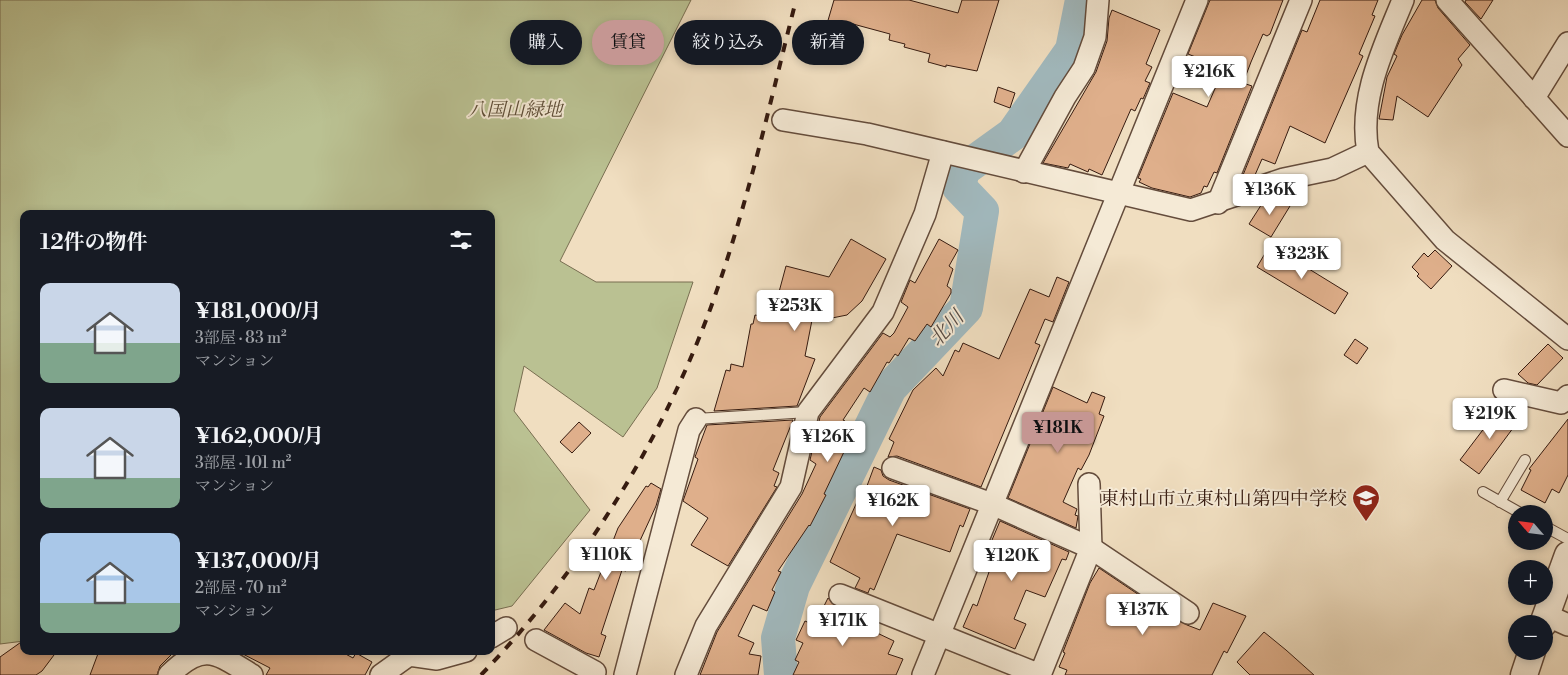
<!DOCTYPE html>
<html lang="ja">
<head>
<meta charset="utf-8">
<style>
	body { margin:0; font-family:"Libre Bodoni","Noto Serif JP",serif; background:#242831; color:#f1f3f6; height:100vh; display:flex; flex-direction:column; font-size:19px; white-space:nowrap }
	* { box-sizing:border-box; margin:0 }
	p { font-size:16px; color:#9ea1a6 }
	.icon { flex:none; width:28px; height:28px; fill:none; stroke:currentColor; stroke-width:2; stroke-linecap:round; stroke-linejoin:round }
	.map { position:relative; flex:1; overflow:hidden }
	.side { position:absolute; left:20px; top:210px; width:475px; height:445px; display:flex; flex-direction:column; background:#171b24; border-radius:10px; box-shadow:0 2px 8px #0003 }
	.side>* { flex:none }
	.top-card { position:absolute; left:510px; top:20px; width:475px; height:45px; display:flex; gap:10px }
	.needle { width:32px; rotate:298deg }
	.tools { position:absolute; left:1508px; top:505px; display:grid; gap:10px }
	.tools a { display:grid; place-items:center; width:45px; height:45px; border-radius:50%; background:#171b24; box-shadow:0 2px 8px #0003; font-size:25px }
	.price { position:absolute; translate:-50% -42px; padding:0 11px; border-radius:5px; background:#fff; color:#222; font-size:16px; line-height:32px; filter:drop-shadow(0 1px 2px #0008) }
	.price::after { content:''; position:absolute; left:50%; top:30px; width:15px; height:11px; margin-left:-8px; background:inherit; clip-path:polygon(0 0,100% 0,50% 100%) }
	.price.on { background:#c59692; color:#111 }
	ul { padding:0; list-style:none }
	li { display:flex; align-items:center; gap:15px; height:125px; padding:0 20px }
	li span { display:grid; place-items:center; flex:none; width:140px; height:100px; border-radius:10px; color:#555 }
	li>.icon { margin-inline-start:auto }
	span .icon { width:60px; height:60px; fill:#fffc; stroke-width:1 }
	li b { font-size:21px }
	h2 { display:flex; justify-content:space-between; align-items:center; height:60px; padding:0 20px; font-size:21px }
	.tag { padding:0 18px; border-radius:22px; background:#171b24; box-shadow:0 2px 8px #0003; font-size:18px; line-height:45px }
	.tag.on { background:#c59692; color:#111 }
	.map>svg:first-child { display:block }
</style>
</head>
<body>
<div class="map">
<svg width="1568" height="675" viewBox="0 0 1568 675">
	<rect width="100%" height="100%" fill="#f0dec0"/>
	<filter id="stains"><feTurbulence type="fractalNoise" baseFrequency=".004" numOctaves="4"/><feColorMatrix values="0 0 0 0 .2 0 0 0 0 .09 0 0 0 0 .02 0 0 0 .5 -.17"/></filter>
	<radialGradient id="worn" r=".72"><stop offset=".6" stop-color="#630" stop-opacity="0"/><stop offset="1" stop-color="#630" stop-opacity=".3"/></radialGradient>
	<polygon fill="#bac192" stroke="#786e51" points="0,0 691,0 560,261 596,282 693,282 657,388 623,437 524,366 514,411 590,510 512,606 491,611 491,214 24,214 24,641 0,644"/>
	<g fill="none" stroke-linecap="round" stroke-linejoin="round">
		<polyline stroke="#a1b9be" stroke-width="34" points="781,675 778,638 793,586 890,388 966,308 982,211 959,187 963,170 1013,134 1072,50 1082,0"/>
	</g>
	<g fill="#dfaf8b" stroke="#361b10">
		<polygon points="834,0 909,0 958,13 962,0 999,0 977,71 946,65 946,67 928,62 930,54 904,47 905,44 889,40 890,34 853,24 848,41 824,34"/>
		<polygon points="1210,0 1283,0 1270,34 1267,36 1263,34 1251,62 1243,83 1252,86 1217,173 1214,172 1207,187 1204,186 1201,193 1190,197 1152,188 1139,182 1141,179 1138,178 1173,93 1207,107 1220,77 1194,66 1198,58 1188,54"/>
		<polygon points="1320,0 1378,0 1372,15 1375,16 1359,54 1363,56 1325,143 1290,126 1275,164 1262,159 1255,175 1241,180 1302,30 1307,32"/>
		<polygon points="1422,0 1435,0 1438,8 1470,45 1458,59 1462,65 1428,117 1397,96 1393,120 1379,119 1387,77 1397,56 1394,54 1402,35"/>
		<polygon points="1466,0 1493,0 1481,19 1465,2"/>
		<polygon points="1112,10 1160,30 1146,64 1152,67 1145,81 1150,83 1143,99 1141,98 1135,111 1131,109 1102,175 1089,169 1088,172 1070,164 1068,168 1043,163 1096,72 1107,41 1109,18"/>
		<polygon points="998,87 1015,93 1010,108 994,102"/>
		<polygon points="1273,196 1290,206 1271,237 1249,224 1265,199"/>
		<polygon points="851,239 886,259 862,301 847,315 827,319 813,315 805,356 815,359 797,406 714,411 726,370 730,371 731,364 743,367 751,324 753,324 755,315 772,318 786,266 829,277"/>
		<polygon points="939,239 958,250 949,266 953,269 947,286 951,289 951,293 931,327 927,324 915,341 909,338 898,356 895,354 889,363 887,362 870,392 864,388 843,420 845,421 841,428 852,435 824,494 826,495 810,526 809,525 778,571 781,572 772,590 775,592 767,611 753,605 738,636 754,643 749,654 761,656 758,675 700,675 717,632 802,494 816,464 810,460 820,417 883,333 890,337 894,333 908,307 901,302 910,280 915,283"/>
		<polygon points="1270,245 1348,293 1335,314 1257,267"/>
		<polygon points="1435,250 1452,266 1431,289 1417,276 1419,274 1412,267 1424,253 1428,257"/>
		<polygon points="1057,277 1069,282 1053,322 1045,319 1035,343 1040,345 981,487 897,456 888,457 894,442 889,439 913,390 936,368 943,376 955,350 959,352 963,343 999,359 1030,289 1049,297"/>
		<polygon points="1355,339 1368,348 1357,364 1344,355"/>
		<polygon points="1548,344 1563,358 1537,385 1528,383 1518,374"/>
		<polygon points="1053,387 1087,403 1092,392 1105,397 1099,414 1104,416 1089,455 1081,470 1078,468 1063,502 1077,509 1075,515 1078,516 1076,528 1008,498"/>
		<polygon points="1501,406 1519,420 1479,474 1460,460"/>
		<polygon points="1568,419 1568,475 1559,493 1552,489 1545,503 1521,490 1531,470 1529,469"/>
		<polygon points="793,420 773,470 779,473 774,486 777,487 728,566 691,545 708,518 683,501 698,459 695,457 707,425"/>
		<polygon points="579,422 591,433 572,453 560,442"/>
		<polygon points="874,467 881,470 883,476 889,480 970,509 963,527 960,525 950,552 897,534 874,590 870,588 868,593 855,588 860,578 830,562 861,493 864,494"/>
		<polygon points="651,483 661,489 656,506 626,571 622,570 601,634 606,636 599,657 586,653 544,630 565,603 580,614 589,588 594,590 618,528 646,486 648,487"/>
		<polygon points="1000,521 1069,552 1066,560 1062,559 1045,597 1026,590 1014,619 1026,624 1015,649 963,627 973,604 977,606 989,572 984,569 988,561 984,559"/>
		<polygon points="1099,568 1148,601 1147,603 1187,625 1200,630 1213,603 1246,616 1227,653 1224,651 1212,675 1065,675 1067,670 1059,667 1065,653 1063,652 1090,583"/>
		<polygon points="828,598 835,606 859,616 856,623 894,641 888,654 903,659 896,675 793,675 799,662 795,660 803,643 796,640 805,621 812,624 820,607 823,608"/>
		<polygon points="1264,632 1286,650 1314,675 1250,675 1237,662"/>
		<polygon points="24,640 24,651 57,651 42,671 36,675 0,675 0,657"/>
		<polygon points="99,651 175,651 160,666 157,675 90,675"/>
		<polygon points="237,651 340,651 353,658 356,653 372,662 365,675 266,675 270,668"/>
	</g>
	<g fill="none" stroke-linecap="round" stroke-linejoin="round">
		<g stroke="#644c3c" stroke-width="12">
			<g id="service">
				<polyline points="696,419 808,412"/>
				<polyline points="1483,492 1522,514"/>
				<polyline points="1500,502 1525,460"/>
				<polyline points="1544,526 1568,539"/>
			</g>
		</g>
		<g stroke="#644c3c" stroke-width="24">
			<g id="minor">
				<path d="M1403,0C1384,47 1358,99 1368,152L1445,240L1568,339"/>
				<polyline points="1447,0 1568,136"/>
				<polyline points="1534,98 1568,43"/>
				<polyline points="783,120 867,134 1191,210 1284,179 1332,169 1368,152"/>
				<polyline points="1024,172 1065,97 1084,68 1095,37 1098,0"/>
				<polyline points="1218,203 1301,0"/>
				<polyline points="1504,390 1561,403 1568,396"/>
				<polyline points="893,468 992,504 1091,548 1188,613"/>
				<polyline points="840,595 1040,675 1091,548 1089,484"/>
				<polyline points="1546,615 1568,625"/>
				<polyline points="491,637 506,628"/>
				<polyline points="536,640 595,672 594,675"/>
				<path d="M169,675C204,641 216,653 252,675"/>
				<polyline points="381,675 409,655 437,659 466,651"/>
				<polyline points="625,675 689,430 696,419"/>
				<polyline points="686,675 706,626 791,487 808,412 883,312 925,214 943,152"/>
				<polyline points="923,675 1197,0"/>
			</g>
		</g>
		<g stroke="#644c3c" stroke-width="29">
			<g id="tertiary">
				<polyline points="1543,624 1568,555"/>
				<polyline points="1524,675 1532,651"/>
			</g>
		</g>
		<use href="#service" stroke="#f5ead6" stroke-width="10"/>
		<use href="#minor" stroke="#f5ead6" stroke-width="21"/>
		<use href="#tertiary" stroke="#f5ead6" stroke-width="26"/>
		<path stroke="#361b10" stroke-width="4" stroke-dasharray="9 9" stroke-linecap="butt" d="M481,675C581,571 661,443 711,307C747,207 770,103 796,0"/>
	</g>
	<defs>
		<g id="school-pin" transform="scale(1.4375)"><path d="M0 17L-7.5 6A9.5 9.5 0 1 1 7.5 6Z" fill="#8f2418" stroke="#f5ead6"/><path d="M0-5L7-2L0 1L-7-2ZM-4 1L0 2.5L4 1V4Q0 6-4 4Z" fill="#fff"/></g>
	</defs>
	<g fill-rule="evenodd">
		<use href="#school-pin" x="1366" y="498"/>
	</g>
	<g text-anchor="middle" stroke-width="4" stroke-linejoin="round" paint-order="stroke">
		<g font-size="19" font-style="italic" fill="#5e4d37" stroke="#f5ead6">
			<text x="515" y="116">八国山緑地</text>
		</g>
		<g font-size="19" fill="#361b10" stroke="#f5ead6" text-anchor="end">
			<text x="1347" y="505">東村山市立東村山第四中学校</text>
		</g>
		<g font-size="20" font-style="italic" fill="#564a44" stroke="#f5ead6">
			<text transform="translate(946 328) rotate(-47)" y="7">北川</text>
		</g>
	</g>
	<rect width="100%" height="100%" filter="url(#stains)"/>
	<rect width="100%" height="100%" fill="url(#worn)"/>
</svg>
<div class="tools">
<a><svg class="needle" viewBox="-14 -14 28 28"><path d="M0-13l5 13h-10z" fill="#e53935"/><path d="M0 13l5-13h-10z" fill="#9ea1a6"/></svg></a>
<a>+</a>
<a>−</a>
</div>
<b class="price" style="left:1209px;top:98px">¥216K</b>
<b class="price" style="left:1270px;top:216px">¥136K</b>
<b class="price" style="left:1302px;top:280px">¥323K</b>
<b class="price" style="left:795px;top:332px">¥253K</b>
<b class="price" style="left:1490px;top:440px">¥219K</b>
<b class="price on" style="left:1058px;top:454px">¥181K</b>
<b class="price" style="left:828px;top:463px">¥126K</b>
<b class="price" style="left:893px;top:527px">¥162K</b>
<b class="price" style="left:606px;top:581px">¥110K</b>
<b class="price" style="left:1012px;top:582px">¥120K</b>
<b class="price" style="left:1143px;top:636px">¥137K</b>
<b class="price" style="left:843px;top:647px">¥171K</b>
<div class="top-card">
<a class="tag">購入</a>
<a class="tag on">賃貸</a>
<a class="tag">絞り込み</a>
<a class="tag">新着</a>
</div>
<section class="side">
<h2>12件の物件<svg class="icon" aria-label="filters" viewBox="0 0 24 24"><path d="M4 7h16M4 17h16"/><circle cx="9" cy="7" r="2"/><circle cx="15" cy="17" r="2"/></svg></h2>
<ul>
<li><span style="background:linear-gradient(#c9d6e8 60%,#7fa58c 0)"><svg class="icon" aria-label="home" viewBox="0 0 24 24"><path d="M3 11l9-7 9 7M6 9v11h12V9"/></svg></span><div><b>¥181,000/月</b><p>3部屋 · 83 m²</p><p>マンション</p></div></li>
<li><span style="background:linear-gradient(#c9d6e8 70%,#7fa58c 0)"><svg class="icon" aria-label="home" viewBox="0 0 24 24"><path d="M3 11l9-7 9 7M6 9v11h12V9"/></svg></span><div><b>¥162,000/月</b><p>3部屋 · 101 m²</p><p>マンション</p></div></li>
<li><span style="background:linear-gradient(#a9c7e8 70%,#7fa58c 0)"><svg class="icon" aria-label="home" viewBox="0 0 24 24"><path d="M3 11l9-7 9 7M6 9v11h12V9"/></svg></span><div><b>¥137,000/月</b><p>2部屋 · 70 m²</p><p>マンション</p></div></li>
</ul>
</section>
</div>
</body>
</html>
